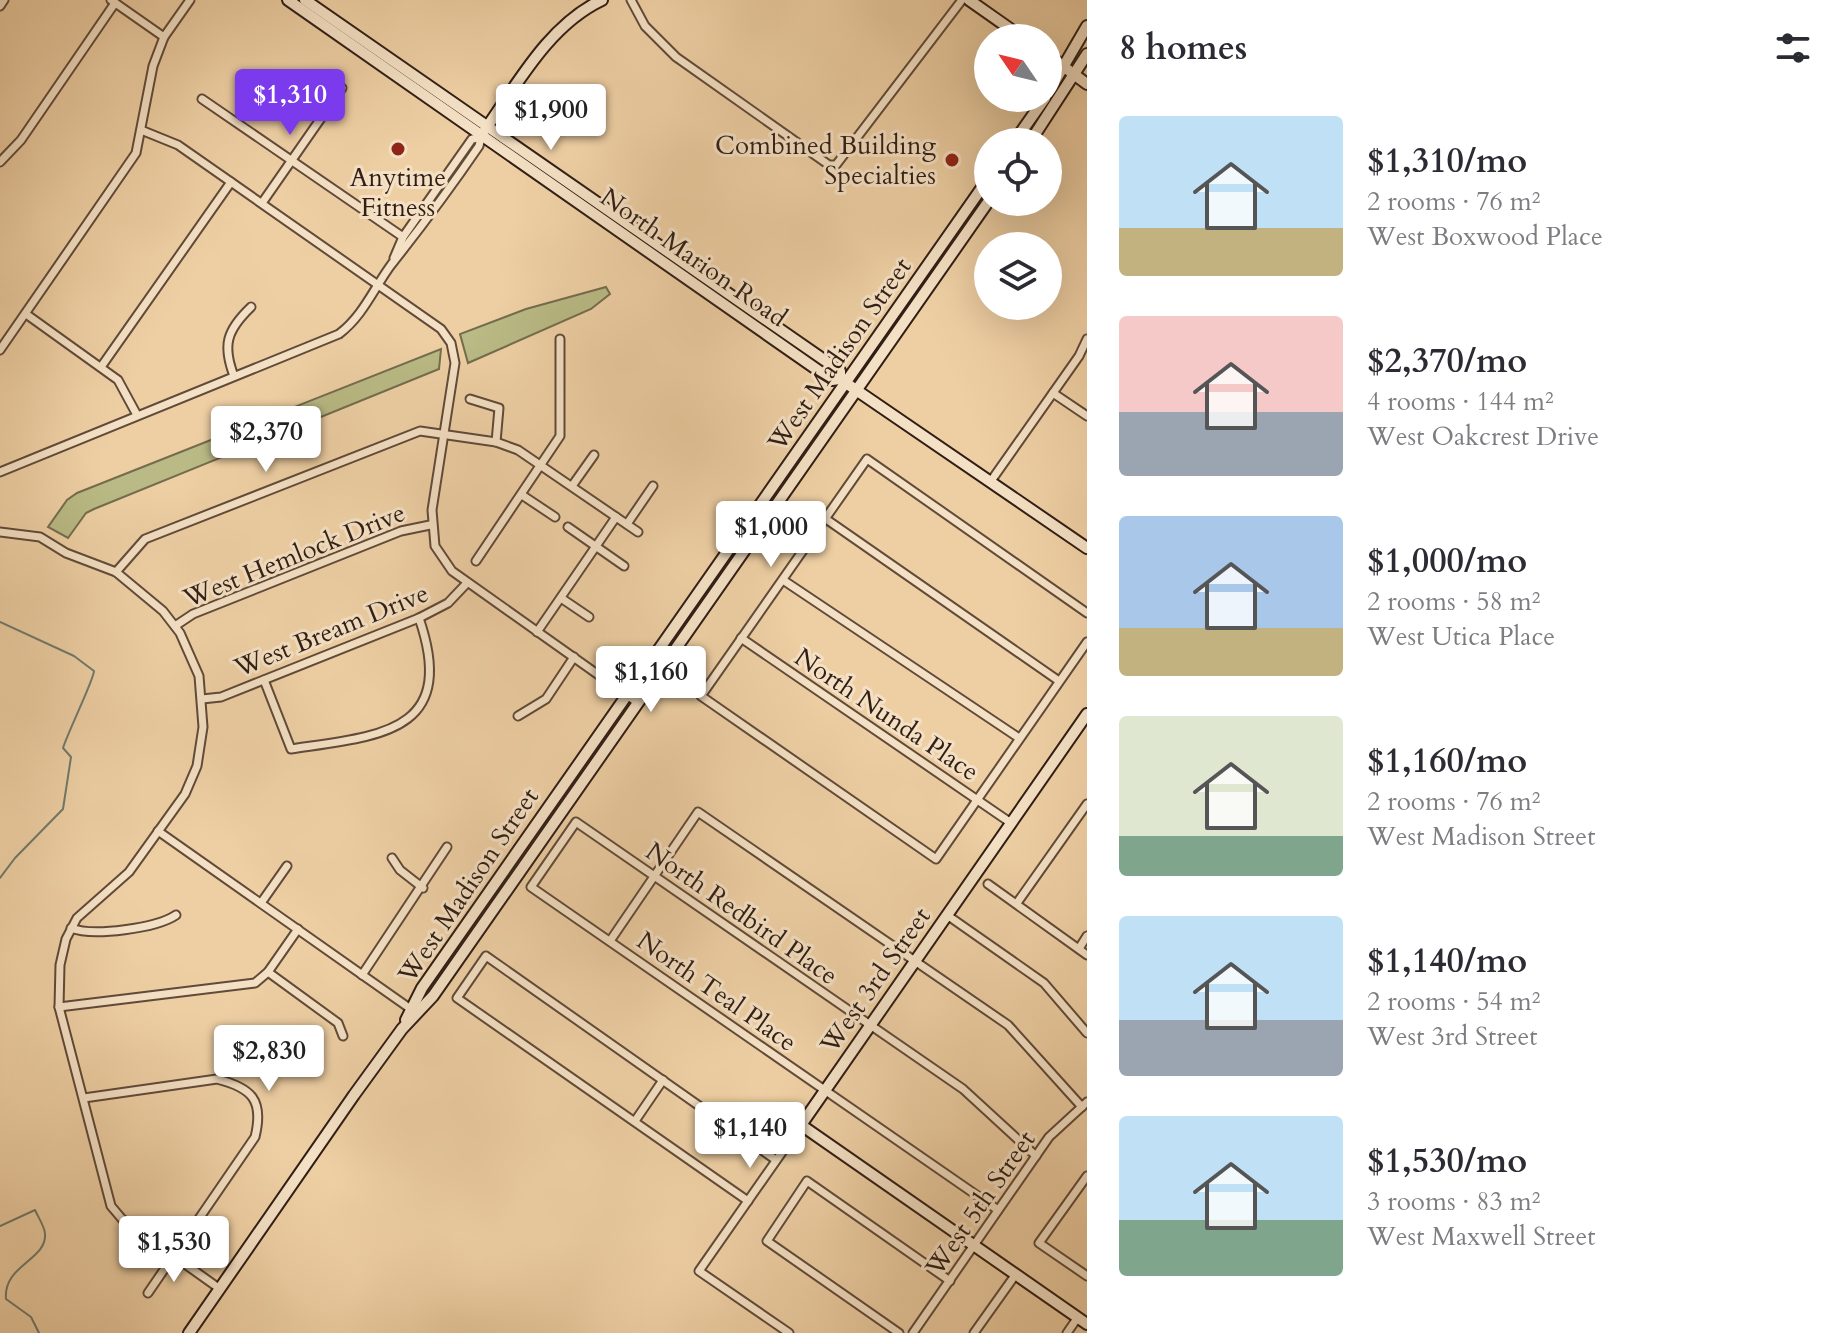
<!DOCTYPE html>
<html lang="en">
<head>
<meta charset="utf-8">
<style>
	body { margin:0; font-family:Cardo,serif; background:#f2f2f3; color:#2b2b33; height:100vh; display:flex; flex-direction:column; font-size:30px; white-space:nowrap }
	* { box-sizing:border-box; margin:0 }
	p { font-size:26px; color:#7c7c81 }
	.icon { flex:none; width:44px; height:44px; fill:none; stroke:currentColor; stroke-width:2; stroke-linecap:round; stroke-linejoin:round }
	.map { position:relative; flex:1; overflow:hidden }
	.panel { display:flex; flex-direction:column; background:#fff; width:760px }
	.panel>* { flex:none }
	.needle { width:52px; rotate:305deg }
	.tools { position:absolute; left:974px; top:24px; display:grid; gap:16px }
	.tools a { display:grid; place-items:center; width:88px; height:88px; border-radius:50%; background:#fff; box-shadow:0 8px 32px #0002; font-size:40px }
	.price { position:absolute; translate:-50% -68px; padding:0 18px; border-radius:8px; background:#fff; color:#222; font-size:26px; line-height:52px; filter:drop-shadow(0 2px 4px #0008) }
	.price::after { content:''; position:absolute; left:50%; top:48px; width:24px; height:18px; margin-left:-12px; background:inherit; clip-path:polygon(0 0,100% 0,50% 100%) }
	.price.current { background:#7c3aed; color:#fff }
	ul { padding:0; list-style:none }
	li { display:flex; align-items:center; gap:24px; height:200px; padding:0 32px }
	li span { display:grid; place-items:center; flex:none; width:224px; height:160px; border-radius:8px; color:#555 }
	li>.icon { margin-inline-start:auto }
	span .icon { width:96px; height:96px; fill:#fffc; stroke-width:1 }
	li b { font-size:34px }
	h2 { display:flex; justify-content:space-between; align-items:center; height:96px; padding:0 32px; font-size:34px }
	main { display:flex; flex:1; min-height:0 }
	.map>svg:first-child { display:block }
</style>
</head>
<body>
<main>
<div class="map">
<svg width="1087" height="1333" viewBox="0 0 1087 1333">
	<rect width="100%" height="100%" fill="#eecfa4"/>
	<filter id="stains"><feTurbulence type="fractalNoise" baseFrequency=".0025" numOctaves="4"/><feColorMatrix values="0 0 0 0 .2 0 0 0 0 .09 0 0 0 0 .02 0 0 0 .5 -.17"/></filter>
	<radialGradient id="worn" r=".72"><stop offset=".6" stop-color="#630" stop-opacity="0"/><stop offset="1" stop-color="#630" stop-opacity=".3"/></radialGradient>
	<g fill="#b9ba85" stroke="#746c4d" stroke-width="2">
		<polygon points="606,287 610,294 591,309 468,363 460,334 526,309"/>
		<polygon points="441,349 439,369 94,509 86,513 68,538 48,527 67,500 77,493"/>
	</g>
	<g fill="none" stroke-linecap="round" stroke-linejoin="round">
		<g stroke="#6f796c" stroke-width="2">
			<path d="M0,622L74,656L94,671C94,679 68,732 63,748L71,757L63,809L15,858L0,878"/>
			<path d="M0,1226L35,1210C38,1217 45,1227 45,1234C47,1260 3,1265 6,1299L31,1317L39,1333"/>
		</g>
		<g stroke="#604a39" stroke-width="11">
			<g id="street">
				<polyline points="111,0 164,37"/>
				<polyline points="631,0 645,26 676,57 829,165 836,165 962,0"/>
				<polyline points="0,6 4,0"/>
				<polyline points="202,99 403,237"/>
				<polyline points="141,130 178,145 441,329 451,343 455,363 432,510 435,546 452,571 638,703"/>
				<polyline points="0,162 21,140 115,3"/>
				<polyline points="262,203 342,88"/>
				<polyline points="394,258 403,237 472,139 479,138"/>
				<polyline points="26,314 118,380 137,415"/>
				<polyline points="0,350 136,153 153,66 164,37 190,0"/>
				<polyline points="101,367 231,182"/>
				<path d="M234,376C222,345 227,330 251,307"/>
				<polyline points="1053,393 1087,416"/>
				<polyline points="470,399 499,408 496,442"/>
				<path d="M0,472L339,334C363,316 374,288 391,265C422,226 451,187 479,146L482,134"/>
				<polyline points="991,481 1079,356 1087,339"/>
				<polyline points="572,486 594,455"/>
				<polyline points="522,495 555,517"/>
				<polyline points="826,519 1059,681"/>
				<polyline points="627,524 653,486"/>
				<polyline points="568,527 624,566"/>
				<polyline points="0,532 40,537 66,553 116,572 163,611 180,633 199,676 203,727 197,766 185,794 129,872 77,918 66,939 60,965 59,1007 111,1206 122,1219 220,1289"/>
				<polyline points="476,561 560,436 560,339"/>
				<polyline points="116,572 145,539 420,431 496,442 518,450 638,532"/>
				<polyline points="783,580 1019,738"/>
				<polyline points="561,598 589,617"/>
				<polyline points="1087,613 867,459 701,696 936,859 1087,642"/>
				<polyline points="175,626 193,614 401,531 430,525"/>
				<polyline points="537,632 616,517"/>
				<polyline points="741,638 1011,823"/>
				<path d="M264,680L291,749C378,736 459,734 419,618"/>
				<polyline points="202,699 221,697 419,618 448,603 467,583"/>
				<polyline points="518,716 546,699 574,657"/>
				<polyline points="158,831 415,1012"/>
				<polyline points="392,858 400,870 423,888"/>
				<polyline points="988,884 1087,955"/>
				<polyline points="261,903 287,866"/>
				<polyline points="1017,903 1087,804"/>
				<polyline points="947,915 1044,983 1087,1033"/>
				<path d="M71,928C93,937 157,928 176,915"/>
				<polyline points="610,941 698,812 1008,1025 1082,1107"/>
				<polyline points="1080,947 1087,936"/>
				<polyline points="268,972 338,1023 343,1036"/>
				<polyline points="362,975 447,847"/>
				<polyline points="59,1007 255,983 268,972 298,929"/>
				<path d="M84,1098L217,1079C252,1088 264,1100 255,1137L148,1293"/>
				<polyline points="635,1121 663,1080"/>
				<polyline points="1087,1176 1039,1243 1087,1276"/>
				<polyline points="748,1201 457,998 486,956 776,1160"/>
				<polyline points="998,1210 531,887 576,822 963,1089 1036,1156"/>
				<polyline points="789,1333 699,1271 801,1125"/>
				<polyline points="899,1333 767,1241 807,1181 950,1281"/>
				<polyline points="913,1333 1049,1137 1087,1102"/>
				<polyline points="974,1333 1016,1274"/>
				<polyline points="1067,1333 1078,1317"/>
			</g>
		</g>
		<g stroke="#301e15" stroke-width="14">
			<g id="secondary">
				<polyline points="288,0 832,380 840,379 1087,548"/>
				<polyline points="305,0 840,371 840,379"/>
				<polyline points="969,0 1023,38"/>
				<polyline points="1048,55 1087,84"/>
				<polyline points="1048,93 1087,26"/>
				<path d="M485,130C518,83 549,25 602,0"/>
				<polyline points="1014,142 1045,98"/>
				<polyline points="1030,142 1087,54"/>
				<polyline points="1087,714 801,1125 1087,1324"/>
				<polyline points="406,1020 422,988 988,179"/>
				<polyline points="189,1333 354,1095 402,1029 433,996 988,202"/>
			</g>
		</g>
		<use href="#street" stroke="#f4e0c4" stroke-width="7"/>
		<use href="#secondary" stroke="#f4e0c4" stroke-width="10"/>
	</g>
	<g fill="#8f2418" stroke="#f4e0c4" stroke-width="3">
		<circle cx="398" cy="149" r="8"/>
		<circle cx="952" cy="160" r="8"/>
	</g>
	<g text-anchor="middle" stroke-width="6" stroke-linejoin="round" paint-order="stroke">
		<g font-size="26" fill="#301e15" stroke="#f4e0c4" text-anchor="end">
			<text x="936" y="154">Combined Building<tspan x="936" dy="30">Specialties</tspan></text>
			<text x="398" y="186" text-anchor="middle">Anytime<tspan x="398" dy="30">Fitness</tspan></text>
		</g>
		<g font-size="26" fill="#301e15" stroke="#f4e0c4">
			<text transform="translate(694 257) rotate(35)" y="9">North Marion Road</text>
			<text transform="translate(839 354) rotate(-55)" y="9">West Madison Street</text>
			<text transform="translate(294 555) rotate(-22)" y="9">West Hemlock Drive</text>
			<text transform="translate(331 630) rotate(-22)" y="9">West Bream Drive</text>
			<text transform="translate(887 714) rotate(34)" y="9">North Nunda Place</text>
			<text transform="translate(468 885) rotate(-56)" y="9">West Madison Street</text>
			<text transform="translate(742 913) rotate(35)" y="9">North Redbird Place</text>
			<text transform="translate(875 980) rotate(-55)" y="9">West 3rd Street</text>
			<text transform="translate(717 991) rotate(35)" y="9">North Teal Place</text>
			<text transform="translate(980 1203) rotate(-55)" y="9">West 5th Street</text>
		</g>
	</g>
	<rect width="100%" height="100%" filter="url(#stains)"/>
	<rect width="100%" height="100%" fill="url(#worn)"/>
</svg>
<div class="tools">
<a><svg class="needle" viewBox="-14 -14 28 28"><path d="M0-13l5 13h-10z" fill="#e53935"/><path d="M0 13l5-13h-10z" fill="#7c7c81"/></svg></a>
<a><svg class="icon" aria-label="locate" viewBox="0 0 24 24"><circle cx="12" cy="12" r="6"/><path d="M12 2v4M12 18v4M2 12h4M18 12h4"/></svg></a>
<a><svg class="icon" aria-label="layers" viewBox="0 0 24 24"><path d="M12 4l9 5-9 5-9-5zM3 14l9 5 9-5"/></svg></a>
</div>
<b class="price current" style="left:290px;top:137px">$1,310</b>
<b class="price" style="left:551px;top:152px">$1,900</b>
<b class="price" style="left:266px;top:474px">$2,370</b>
<b class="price" style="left:771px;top:569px">$1,000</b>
<b class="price" style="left:651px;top:714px">$1,160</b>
<b class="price" style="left:269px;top:1093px">$2,830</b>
<b class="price" style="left:750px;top:1170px">$1,140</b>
<b class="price" style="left:174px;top:1284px">$1,530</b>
</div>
<section class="panel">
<h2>8 homes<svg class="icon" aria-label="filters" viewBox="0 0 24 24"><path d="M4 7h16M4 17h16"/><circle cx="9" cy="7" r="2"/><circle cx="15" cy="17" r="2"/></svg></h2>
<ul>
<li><span style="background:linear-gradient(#bfe0f5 70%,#c2b280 0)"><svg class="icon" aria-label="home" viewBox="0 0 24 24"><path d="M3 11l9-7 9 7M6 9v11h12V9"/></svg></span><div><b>$1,310/mo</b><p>2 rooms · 76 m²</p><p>West Boxwood Place</p></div></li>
<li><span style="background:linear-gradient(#f6c9c9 60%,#9aa5b1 0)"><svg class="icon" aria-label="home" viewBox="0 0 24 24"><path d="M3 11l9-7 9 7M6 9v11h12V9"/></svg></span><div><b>$2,370/mo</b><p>4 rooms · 144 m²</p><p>West Oakcrest Drive</p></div></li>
<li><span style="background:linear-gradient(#a9c7e8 70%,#c2b280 0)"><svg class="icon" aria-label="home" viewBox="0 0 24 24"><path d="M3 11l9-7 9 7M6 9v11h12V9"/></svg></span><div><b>$1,000/mo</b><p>2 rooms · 58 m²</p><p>West Utica Place</p></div></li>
<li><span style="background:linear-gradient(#dfe7d0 75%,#7fa58c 0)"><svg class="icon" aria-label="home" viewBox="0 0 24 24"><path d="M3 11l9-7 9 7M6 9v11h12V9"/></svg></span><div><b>$1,160/mo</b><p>2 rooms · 76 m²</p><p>West Madison Street</p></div></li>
<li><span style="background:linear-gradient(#bfe0f5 65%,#9aa5b1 0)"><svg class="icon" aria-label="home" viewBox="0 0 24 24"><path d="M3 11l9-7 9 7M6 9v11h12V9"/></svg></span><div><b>$1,140/mo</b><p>2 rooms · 54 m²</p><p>West 3rd Street</p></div></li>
<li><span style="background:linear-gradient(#bfe0f5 65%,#7fa58c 0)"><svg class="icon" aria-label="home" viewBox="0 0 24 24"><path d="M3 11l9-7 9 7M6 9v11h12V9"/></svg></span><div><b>$1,530/mo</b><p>3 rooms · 83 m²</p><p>West Maxwell Street</p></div></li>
</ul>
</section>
</main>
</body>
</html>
